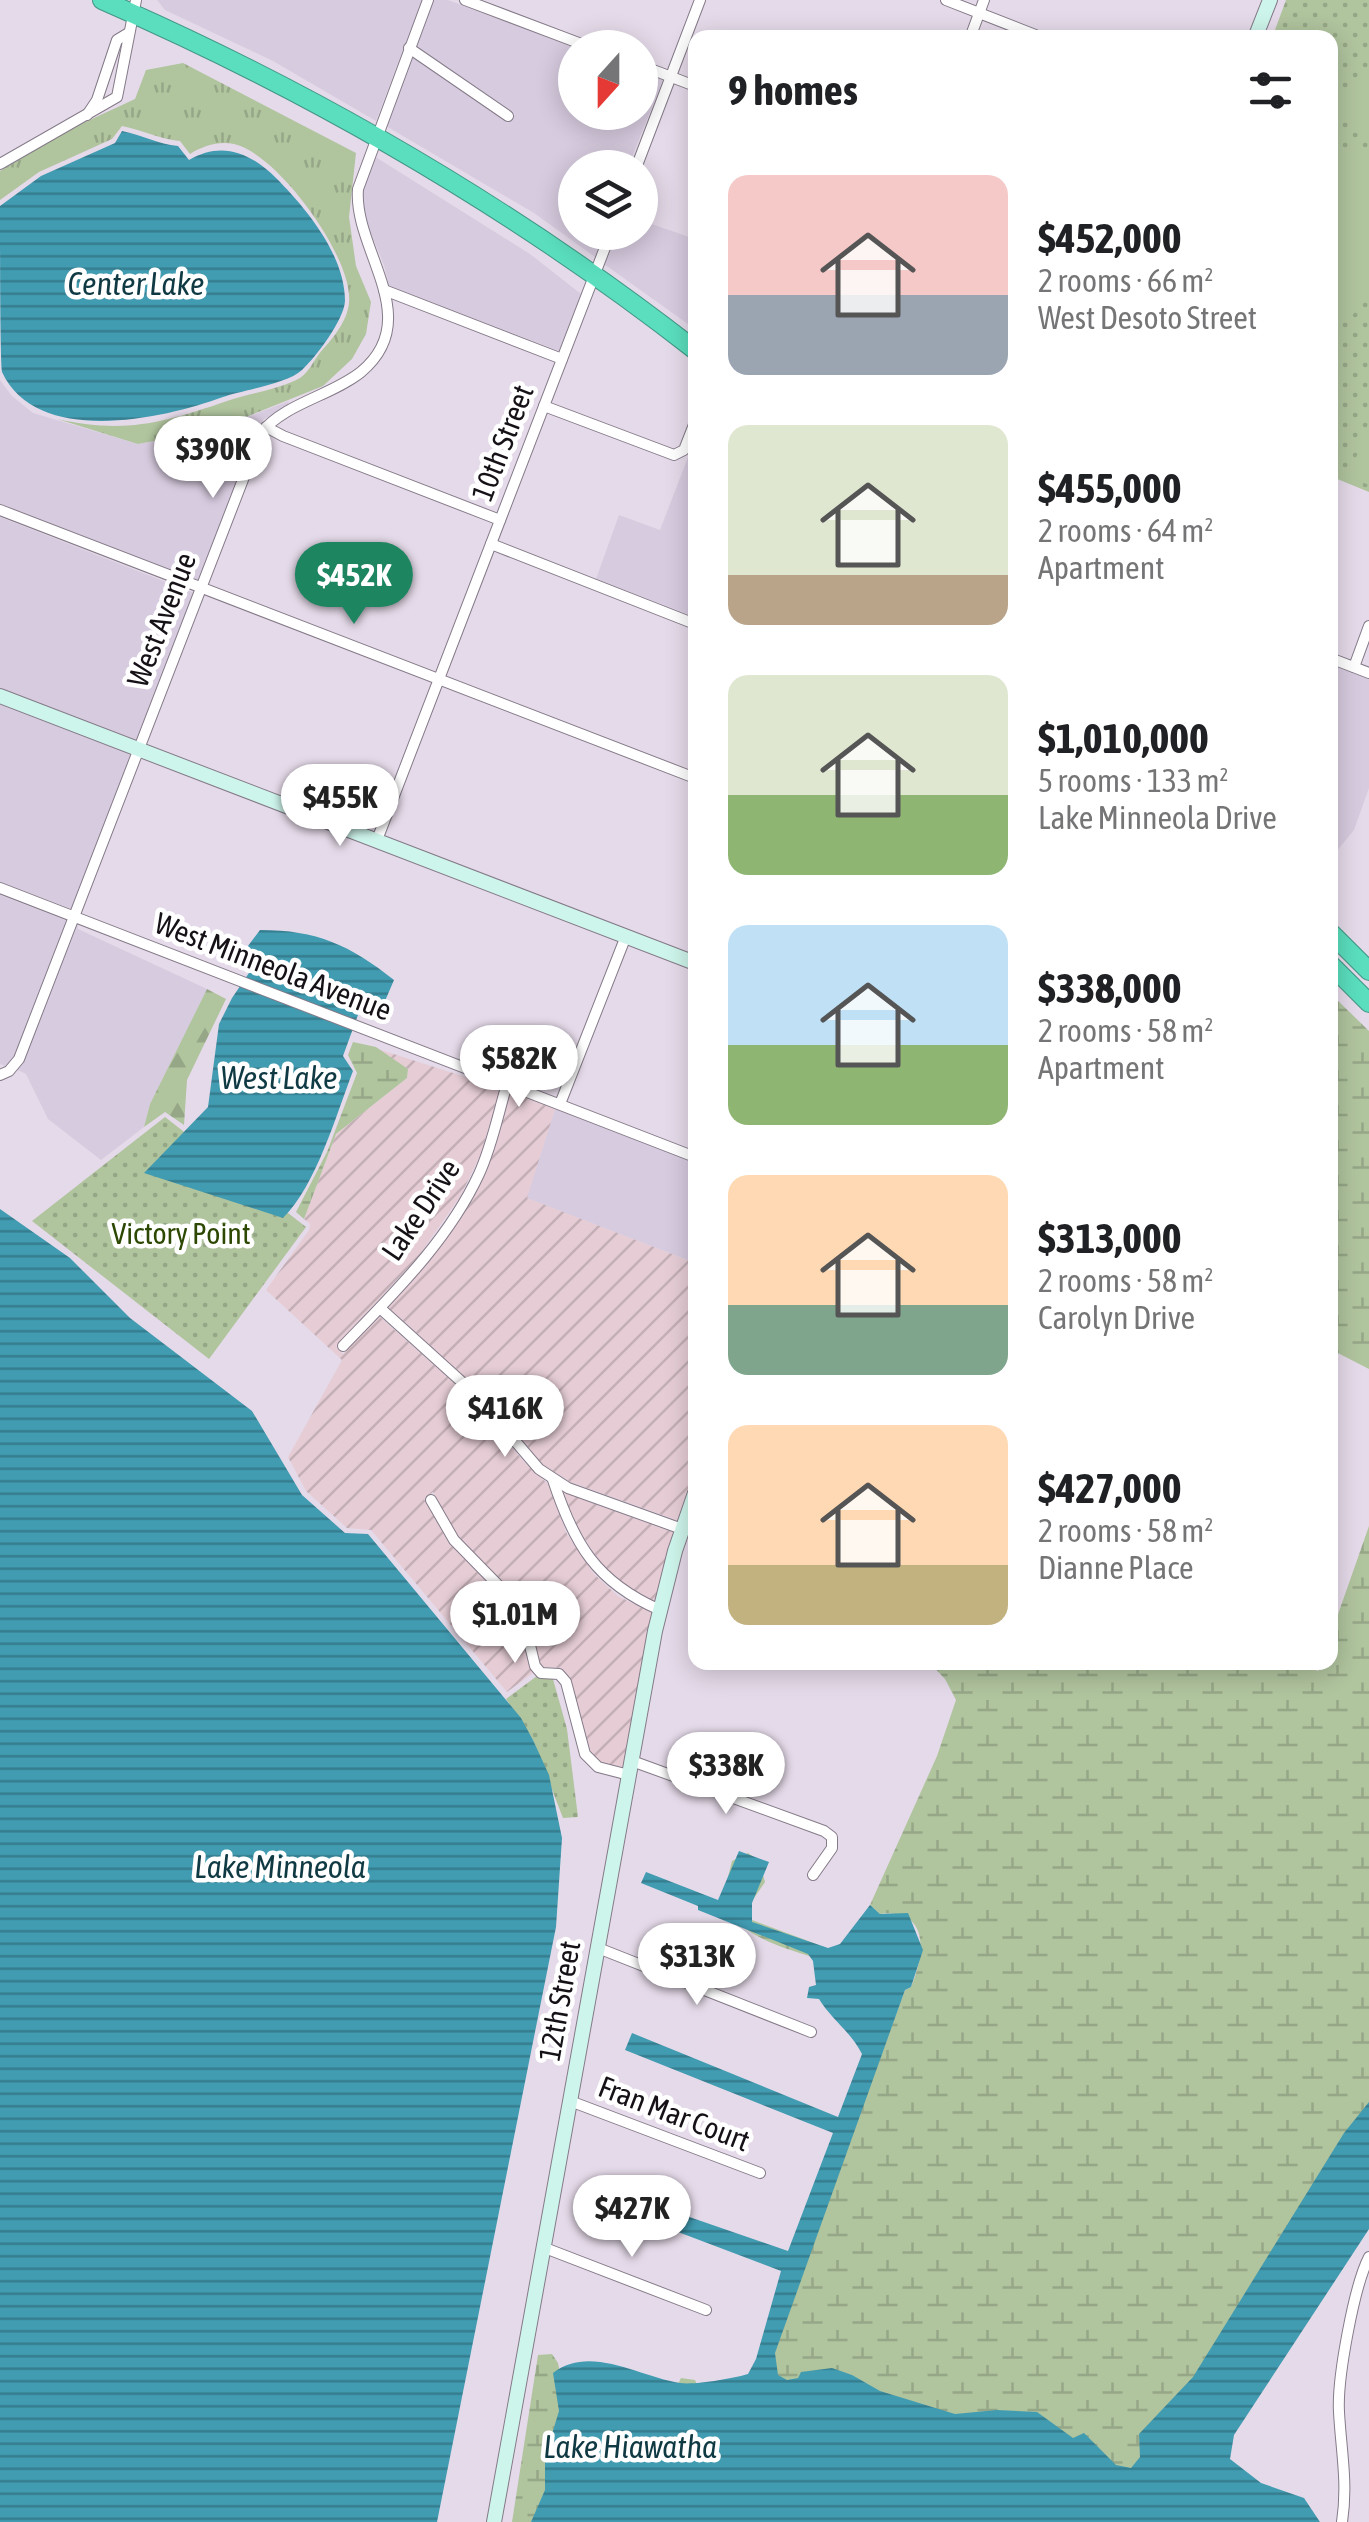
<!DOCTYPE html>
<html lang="en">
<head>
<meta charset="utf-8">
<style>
	body { margin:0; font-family:"Asap Condensed",sans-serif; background:#f2f2f2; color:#202124; height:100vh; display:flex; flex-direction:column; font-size:38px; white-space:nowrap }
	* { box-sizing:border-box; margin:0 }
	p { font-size:32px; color:#757577 }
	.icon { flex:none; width:55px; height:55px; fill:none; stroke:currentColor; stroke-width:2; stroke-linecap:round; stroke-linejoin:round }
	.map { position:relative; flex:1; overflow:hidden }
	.drawer { position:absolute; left:688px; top:30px; width:650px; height:1640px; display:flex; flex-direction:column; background:#fff; border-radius:20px; box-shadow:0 5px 25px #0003 }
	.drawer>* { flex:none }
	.needle { width:65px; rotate:201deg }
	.controls { position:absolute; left:558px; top:30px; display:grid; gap:20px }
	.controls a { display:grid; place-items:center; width:100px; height:100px; border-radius:50%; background:#fff; box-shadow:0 5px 25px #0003; font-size:50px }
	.price { position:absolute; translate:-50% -85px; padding:0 22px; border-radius:35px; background:#fff; color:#222; font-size:32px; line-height:65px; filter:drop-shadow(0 2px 5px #0008) }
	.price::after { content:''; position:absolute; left:50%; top:60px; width:30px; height:22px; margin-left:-15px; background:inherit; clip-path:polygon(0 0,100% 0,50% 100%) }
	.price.on { background:#1e8561; color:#fff }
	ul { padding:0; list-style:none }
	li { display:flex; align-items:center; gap:30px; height:250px; padding:0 40px }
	li span { display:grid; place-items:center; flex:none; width:280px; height:200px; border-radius:20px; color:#555 }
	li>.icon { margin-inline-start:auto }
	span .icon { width:120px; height:120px; fill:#fffc; stroke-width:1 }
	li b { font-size:42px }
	h2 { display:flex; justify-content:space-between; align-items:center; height:120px; padding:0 40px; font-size:42px }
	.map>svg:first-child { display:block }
</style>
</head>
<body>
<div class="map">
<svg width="1369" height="2522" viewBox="0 0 1369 2522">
	<defs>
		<pattern id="industrial-furrows" width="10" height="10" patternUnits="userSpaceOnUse" patternTransform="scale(2.5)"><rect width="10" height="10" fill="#e6cdd5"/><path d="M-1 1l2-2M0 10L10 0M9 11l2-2" fill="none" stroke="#c4afb6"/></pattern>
		<pattern id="grass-tufts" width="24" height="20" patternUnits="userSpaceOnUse" patternTransform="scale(2.5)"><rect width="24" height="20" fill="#b0c49e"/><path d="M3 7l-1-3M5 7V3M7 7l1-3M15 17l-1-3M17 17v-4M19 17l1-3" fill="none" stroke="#96a787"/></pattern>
		<pattern id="forest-firs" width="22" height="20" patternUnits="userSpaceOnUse" patternTransform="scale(2.5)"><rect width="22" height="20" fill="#b0c49e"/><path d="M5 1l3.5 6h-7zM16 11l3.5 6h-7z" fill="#96a787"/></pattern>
		<pattern id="wetland-marsh" width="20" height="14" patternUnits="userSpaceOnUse" patternTransform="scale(2.5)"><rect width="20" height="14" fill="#b0c49e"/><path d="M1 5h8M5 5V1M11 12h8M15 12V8" fill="none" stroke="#96a787"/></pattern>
		<pattern id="park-dots" width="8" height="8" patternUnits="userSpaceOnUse" patternTransform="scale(2.5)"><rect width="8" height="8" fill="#b0c49e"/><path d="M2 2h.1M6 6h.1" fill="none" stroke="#96a787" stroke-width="1.8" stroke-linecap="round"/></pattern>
		<pattern id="water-rules" width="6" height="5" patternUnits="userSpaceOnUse" patternTransform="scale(2.5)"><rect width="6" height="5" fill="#419bb1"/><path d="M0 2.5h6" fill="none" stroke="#357d8f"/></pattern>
	</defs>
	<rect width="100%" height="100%" fill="#e5dae9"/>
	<g fill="#d7cbdf">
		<polygon points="157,0 422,0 376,121 273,61 165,10"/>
		<polygon points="433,0 448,0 575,48 575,112 640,112 640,72 663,80 628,167 575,168 575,232 604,233 595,257 534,213 386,126 412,57 508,123 515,114 416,46"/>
		<polygon points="374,156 530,254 581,294 559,351 389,286 384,265 363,214 363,190"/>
		<polygon points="640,220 695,239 695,329 604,264 616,233 640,232"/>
		<polygon points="0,380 12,396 33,413 138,444 214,430 289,401 287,407 264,419 257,431 198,581 0,504"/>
		<polygon points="695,439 695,617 596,579 619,515 660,530"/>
		<polygon points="0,517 194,593 137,740 0,689"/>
		<polygon points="1330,664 1369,679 1369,788 1354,830 1330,859"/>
		<polygon points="0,702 132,751 72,909 0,882"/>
		<polygon points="0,895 68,921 14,1057 6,1066 0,1064"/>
		<polygon points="78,924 78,929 207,989 150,1104 144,1127 101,1160 48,1119 26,1074 18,1070"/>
		<polygon points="555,1109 695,1163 695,1263 526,1198"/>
	</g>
	<g fill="url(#industrial-furrows)">
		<polygon points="378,1049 500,1088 481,1154 460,1197 418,1257 336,1346 343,1354 379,1316 470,1397 525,1463 548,1484 567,1534 594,1574 618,1596 654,1614 625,1765 621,1767 601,1762 590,1751 570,1677 561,1668 544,1667 540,1663 532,1630 502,1582 458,1536 433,1492 424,1499 449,1543 493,1589 522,1636 533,1673 507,1692 371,1530 347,1528 306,1491 288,1457 342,1360 266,1290 309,1230 310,1224 304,1219 336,1134 407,1078 408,1069"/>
		<polygon points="510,1092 555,1109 527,1198 695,1263 695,1479 679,1521 570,1482 543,1465 477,1388 388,1307 426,1265 470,1203 491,1157"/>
		<polygon points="563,1492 675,1533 656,1602 625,1586 602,1565 577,1527"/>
	</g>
	<path fill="url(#grass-tufts)" d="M183,63L356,153L349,217L356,266L371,302L366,334L352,359L323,386L214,430L138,444L57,419C125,434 163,423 227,401C250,393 278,390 300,378C308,373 313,362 319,354C331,340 347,323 349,303C354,258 277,153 234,144C218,141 203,146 190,154L180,141C160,139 142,130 122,126L112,139L39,172L0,200V171L66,131L135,99L146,70Z"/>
	<polygon fill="url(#forest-firs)" points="207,989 226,999 187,1080 184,1125 165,1112 144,1127 150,1104"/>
	<g fill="url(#wetland-marsh)">
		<polygon points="1330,993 1369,1031 1369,1369 1330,1349"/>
		<polygon points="353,1042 376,1047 408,1069 407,1078 336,1134 304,1219 296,1212 327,1152 357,1073 348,1055"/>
		<path d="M1369,1526V2141L1153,2481L784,2388L772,2371L777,2336L905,1990L911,1987C925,1953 930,1909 880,1914L870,1905L937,1756L956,1700L945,1679L930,1663L1297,1662L1318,1671L1321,1663L1330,1662V1637Z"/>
		<path d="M748,1853L759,1861L765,1882L748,1907L752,1920L827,1948L812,1957C778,1946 749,1938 725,1910L726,1885L732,1861Z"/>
		<polygon points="552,2354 558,2363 561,2377 675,2390 681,2378 695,2380 699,2389 562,2522 512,2522 538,2355"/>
	</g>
	<g fill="url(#park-dots)">
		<polygon points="1286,0 1369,0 1369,492 1330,476 1330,38 1272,38"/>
		<polygon points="165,1117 306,1227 209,1359 32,1221"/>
		<polygon points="551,1672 567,1729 578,1817 563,1818 533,1740 506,1699 541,1673"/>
	</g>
	<g fill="#b0c49e">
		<polygon points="1369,66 1369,130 1335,117 1347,93"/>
		<polygon points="1330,144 1369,155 1369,286 1350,320 1330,310"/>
		<polygon points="1369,422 1369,485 1349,477"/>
	</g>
	<g fill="url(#water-rules)">
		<path d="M122,131C142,135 158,144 178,146L189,160C221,141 250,152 276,178C306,208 345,255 345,301C344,320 316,357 302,370C287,384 243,390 223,397C163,419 37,447 2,372C0,355 0,233 0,206L41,176L115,143Z"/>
		<path d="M260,930C317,930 350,945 394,980L385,1001L362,1004L343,1056L353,1071C336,1115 316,1186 283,1218L144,1173L208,1107L219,1024L232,998L253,967L245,963V950Z"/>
		<polygon points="0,1209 70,1258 130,1318 252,1411 302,1495 345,1533 368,1534 521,1718 533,1740 549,1775 562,1838 556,1927 437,2522 0,2522"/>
		<path d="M739,1851L769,1862L752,1903V1922L828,1948L840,1944L870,1905L880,1914L908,1913L923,1950L911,1987L905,1990L775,2353L778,2375L787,2380L798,2378L801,2372L832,2368L852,2375L880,2391L955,2414L997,2410L1037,2412L1073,2438L1084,2433L1116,2465L1131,2468L1140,2457L1139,2434L1193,2377L1344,2133L1369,2102V2229L1234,2435L1230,2459L1261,2483L1304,2498L1320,2522H531L545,2490V2457L559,2411L553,2373C590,2344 640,2377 680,2383C695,2385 731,2379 748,2374L756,2359L781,2271L583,2196L588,2182L788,2251L833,2133L625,2050L632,2033L838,2117L862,2054C851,2032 832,2020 819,1999L807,1998L809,1987L816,1985L813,1961L808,1954L698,1910V1906L641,1883L646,1872L718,1900Z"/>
	</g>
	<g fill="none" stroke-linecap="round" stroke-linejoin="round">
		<g stroke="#847a88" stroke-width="12">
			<g id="street">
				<polyline points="465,0 592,48"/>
				<polyline points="946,0 1043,38"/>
				<polyline points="970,38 984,0"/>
				<polyline points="409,48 508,116"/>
				<polyline points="640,65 695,86"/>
				<polyline points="87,115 97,100 117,40 127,34"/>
				<polyline points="0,164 117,97 136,0"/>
				<polyline points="636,168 700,0"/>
				<polyline points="384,290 562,359"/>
				<polyline points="544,406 674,455 684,450 695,422"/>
				<polyline points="266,427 283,436 500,520"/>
				<polyline points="0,510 695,778"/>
				<polyline points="491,544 695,624"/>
				<polyline points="1330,658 1369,673"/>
				<polyline points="1354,667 1369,626"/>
				<polyline points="377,840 611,232"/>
				<polyline points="0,888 695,1157"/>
				<path d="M0,1075L9,1071L19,1059L261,433C285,403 331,396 361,372C426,318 353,250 358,189L428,0"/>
				<polyline points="560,1104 626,936"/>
				<polyline points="380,1308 474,1393 539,1469 568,1488 682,1529"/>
				<path d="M343,1346C393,1294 448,1241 479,1174C492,1146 498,1114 507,1084"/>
				<path d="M553,1480C574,1544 596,1582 660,1610"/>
				<polyline points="431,1500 454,1540 498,1585 527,1633 535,1666 541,1673 559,1674 566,1682 585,1754 598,1767 629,1775"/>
				<polyline points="632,1761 824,1831 832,1837 832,1848 813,1875"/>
				<polyline points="598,1948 811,2032"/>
				<polyline points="570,2101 760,2173"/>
				<polyline points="545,2248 706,2310"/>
				<path d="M1342,2522C1348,2483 1341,2450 1339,2412C1337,2379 1354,2286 1369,2257"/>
			</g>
		</g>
		<g stroke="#847a88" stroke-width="16">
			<g id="secondary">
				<polyline points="1255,38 1270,0"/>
				<polyline points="0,696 695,963"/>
				<polyline points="494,2522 655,1631 675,1551 695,1493"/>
			</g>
		</g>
		<g stroke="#429683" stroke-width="20">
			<g id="highway">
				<path d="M102,0C313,92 513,208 695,350"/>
				<polyline points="1330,932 1369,971"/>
				<polyline points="1330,964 1369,1003"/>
			</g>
		</g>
		<use href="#street" stroke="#fff" stroke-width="10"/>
		<use href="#secondary" stroke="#cef5eb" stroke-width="14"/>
		<use href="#highway" stroke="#5adebd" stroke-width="18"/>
	</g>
	<g text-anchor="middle" stroke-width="9" stroke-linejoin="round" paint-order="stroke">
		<g font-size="30" fill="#151116" stroke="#fff">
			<text transform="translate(503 443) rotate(-69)" y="10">10th Street</text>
			<text transform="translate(162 620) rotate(-69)" y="10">West Avenue</text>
			<text transform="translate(273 967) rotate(21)" y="10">West Minneola Avenue</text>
			<text transform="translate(421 1210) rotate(-56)" y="10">Lake Drive</text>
			<text transform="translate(560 2001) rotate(-80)" y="10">12th Street</text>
			<text transform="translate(674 2114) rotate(21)" y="10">Fran Mar Court</text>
		</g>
		<g font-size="30" fill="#2d4803" stroke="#fff">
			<text x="181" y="1244">Victory Point</text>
		</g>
		<g font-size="32" font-style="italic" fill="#0f3943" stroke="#fff">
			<text x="136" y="295">Center Lake</text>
			<text x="279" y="1089">West Lake</text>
			<text x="280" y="1878">Lake Minneola</text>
			<text x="630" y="2458">Lake Hiawatha</text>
		</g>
	</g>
</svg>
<div class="controls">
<a><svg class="needle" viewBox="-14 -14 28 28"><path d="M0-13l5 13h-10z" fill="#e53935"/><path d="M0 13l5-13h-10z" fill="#757577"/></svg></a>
<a><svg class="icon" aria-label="layers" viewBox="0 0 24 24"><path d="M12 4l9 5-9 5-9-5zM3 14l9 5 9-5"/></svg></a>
</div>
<b class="price" style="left:213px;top:501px">$390K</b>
<b class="price on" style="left:354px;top:627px">$452K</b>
<b class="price" style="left:340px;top:849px">$455K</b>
<b class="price" style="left:519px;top:1110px">$582K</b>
<b class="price" style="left:505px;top:1460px">$416K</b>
<b class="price" style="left:515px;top:1666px">$1.01M</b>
<b class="price" style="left:726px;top:1817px">$338K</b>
<b class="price" style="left:697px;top:2008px">$313K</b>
<b class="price" style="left:632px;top:2260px">$427K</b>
<section class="drawer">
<h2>9 homes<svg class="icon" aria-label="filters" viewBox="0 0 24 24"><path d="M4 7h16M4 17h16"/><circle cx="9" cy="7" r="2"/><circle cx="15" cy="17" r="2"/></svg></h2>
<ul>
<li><span style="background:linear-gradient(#f6c9c9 60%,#9aa5b1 0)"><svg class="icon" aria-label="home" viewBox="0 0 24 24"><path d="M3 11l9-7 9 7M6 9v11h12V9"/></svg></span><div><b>$452,000</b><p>2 rooms · 66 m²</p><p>West Desoto Street</p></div></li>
<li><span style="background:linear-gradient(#dfe7d0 75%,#b9a48a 0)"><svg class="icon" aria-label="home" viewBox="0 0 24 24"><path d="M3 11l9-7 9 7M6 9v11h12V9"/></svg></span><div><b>$455,000</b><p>2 rooms · 64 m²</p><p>Apartment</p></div></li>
<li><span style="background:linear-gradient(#dfe7d0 60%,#8fb573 0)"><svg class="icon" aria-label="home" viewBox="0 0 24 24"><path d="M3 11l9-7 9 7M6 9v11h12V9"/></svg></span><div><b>$1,010,000</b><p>5 rooms · 133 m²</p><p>Lake Minneola Drive</p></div></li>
<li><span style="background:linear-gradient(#bfe0f5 60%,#8fb573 0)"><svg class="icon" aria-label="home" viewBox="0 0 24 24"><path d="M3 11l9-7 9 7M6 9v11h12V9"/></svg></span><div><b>$338,000</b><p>2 rooms · 58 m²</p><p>Apartment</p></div></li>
<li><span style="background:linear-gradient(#ffd9b3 65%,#7fa58c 0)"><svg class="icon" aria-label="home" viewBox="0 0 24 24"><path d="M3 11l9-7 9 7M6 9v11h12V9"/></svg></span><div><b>$313,000</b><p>2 rooms · 58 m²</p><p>Carolyn Drive</p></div></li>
<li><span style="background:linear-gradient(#ffd9b3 70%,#c2b280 0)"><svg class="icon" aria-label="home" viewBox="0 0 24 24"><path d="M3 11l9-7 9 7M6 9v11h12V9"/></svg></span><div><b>$427,000</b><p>2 rooms · 58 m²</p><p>Dianne Place</p></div></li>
</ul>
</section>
</div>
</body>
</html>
